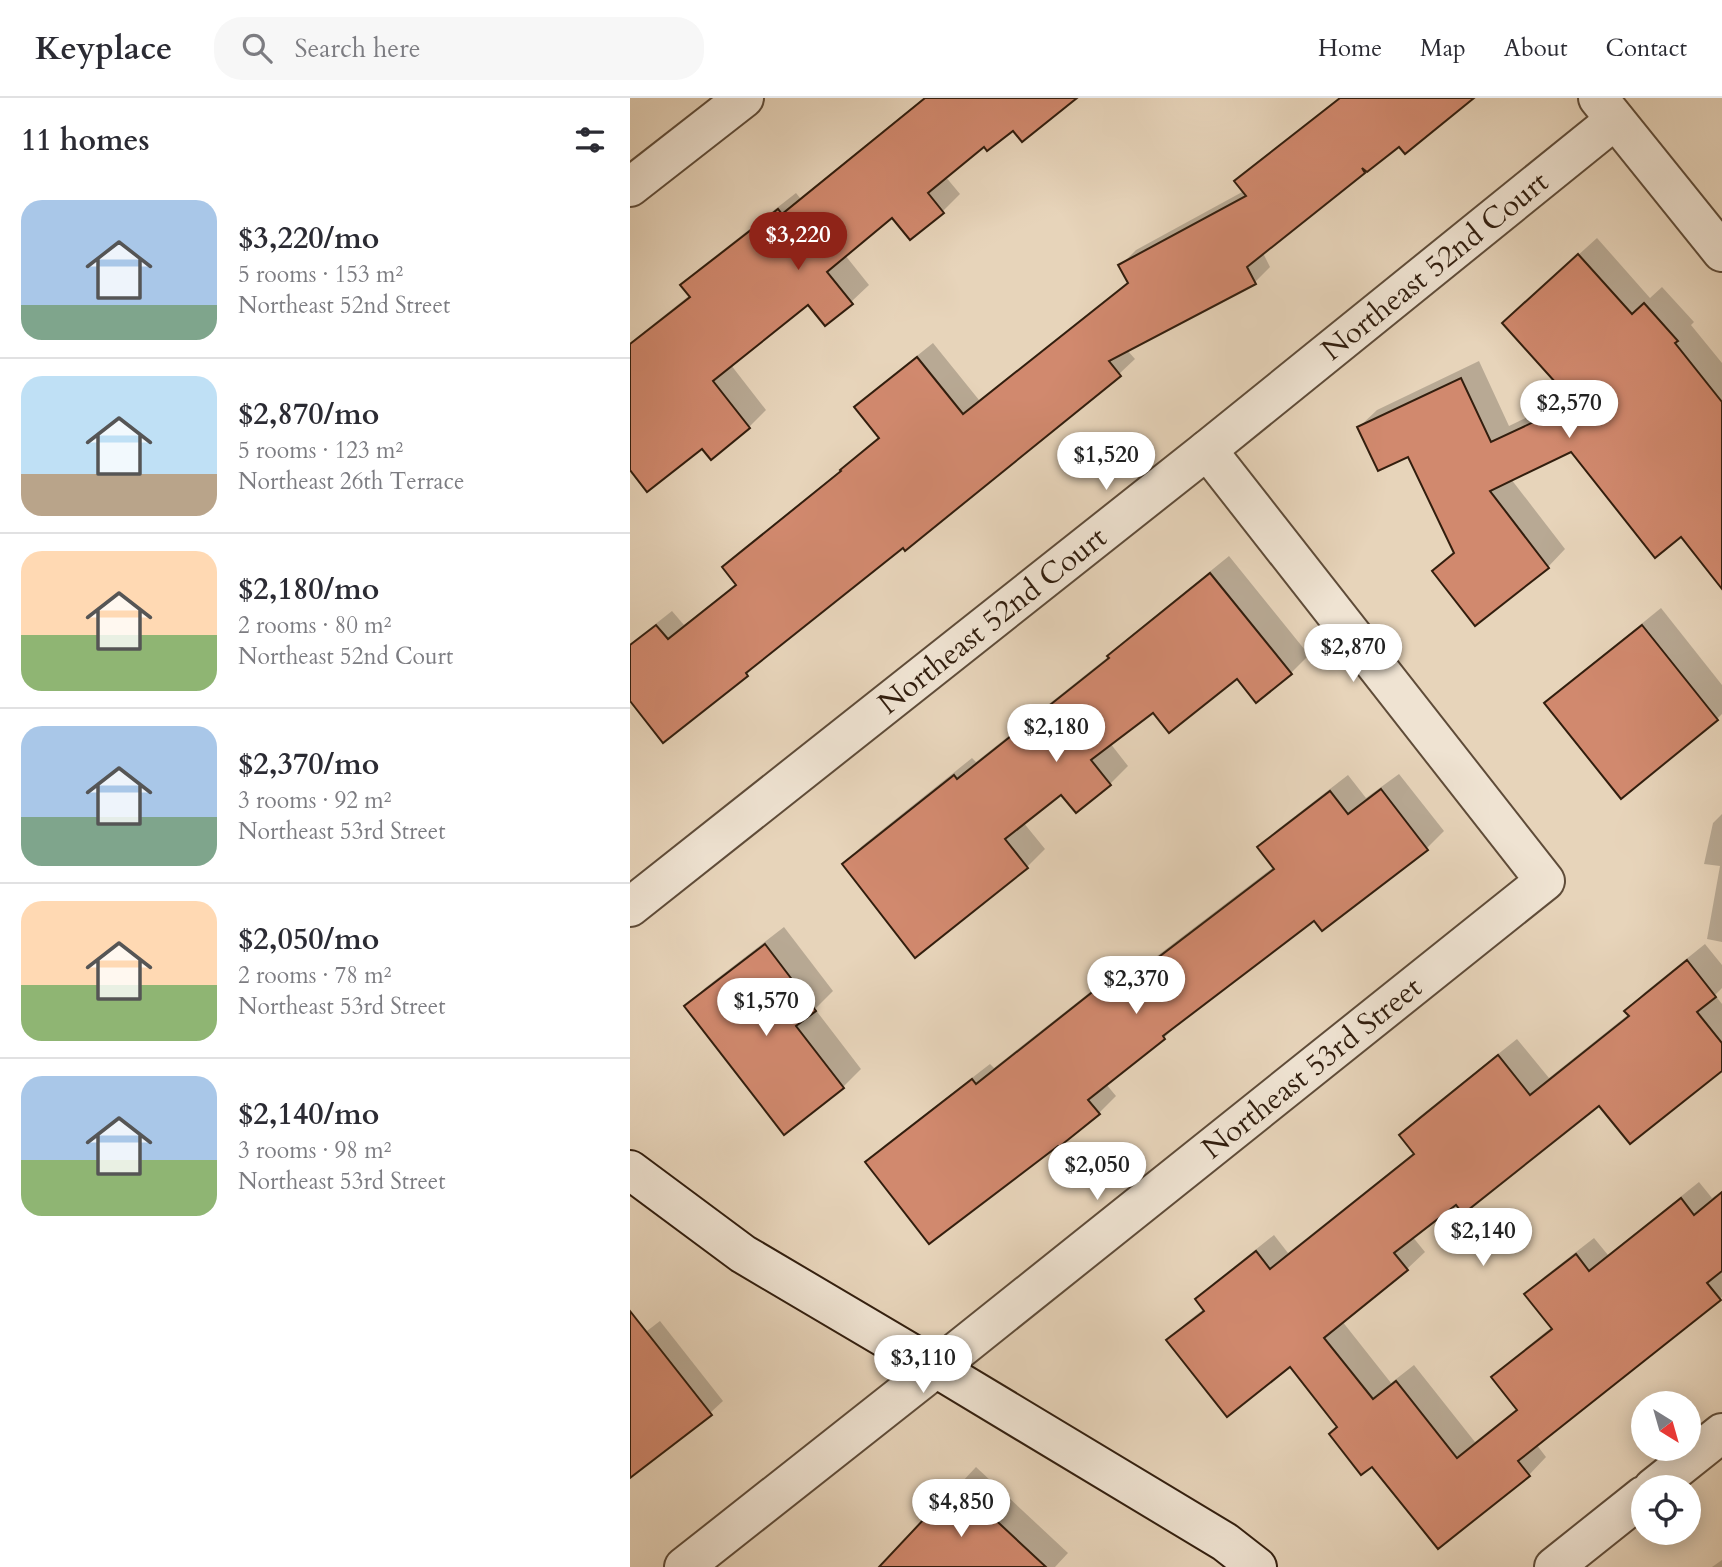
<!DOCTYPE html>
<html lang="en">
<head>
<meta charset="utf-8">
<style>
	body { margin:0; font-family:Cardo,serif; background:#f7f7f7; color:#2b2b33; height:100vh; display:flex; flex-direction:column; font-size:26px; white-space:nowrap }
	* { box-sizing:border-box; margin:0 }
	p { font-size:23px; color:#7c7c81 }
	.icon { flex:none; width:38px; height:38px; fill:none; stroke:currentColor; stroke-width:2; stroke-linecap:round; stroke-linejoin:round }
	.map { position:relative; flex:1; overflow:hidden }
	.panel { display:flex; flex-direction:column; background:#fff; width:630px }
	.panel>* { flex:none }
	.needle { width:46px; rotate:143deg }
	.fabs { position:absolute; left:1001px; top:1293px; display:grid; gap:14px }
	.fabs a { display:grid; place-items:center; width:70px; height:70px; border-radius:50%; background:#fff; box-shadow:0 4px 18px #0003; font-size:35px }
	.price { position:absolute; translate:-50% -60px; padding:0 16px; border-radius:24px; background:#fff; color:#222; font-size:23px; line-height:46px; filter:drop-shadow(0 2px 4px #0008) }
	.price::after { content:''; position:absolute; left:50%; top:42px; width:21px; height:16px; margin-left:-10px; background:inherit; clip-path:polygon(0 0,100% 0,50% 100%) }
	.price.on { background:#8f2418; color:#fff }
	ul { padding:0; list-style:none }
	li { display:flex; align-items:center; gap:21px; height:175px; padding:0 21px }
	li+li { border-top:2px solid #e1e1e2 }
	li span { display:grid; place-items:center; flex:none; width:196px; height:140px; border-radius:21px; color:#555 }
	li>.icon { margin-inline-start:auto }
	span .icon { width:84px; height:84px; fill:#fffc; stroke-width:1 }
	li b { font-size:30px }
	h2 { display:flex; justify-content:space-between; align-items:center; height:84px; padding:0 21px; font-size:30px }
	header { display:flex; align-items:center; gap:42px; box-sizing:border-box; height:98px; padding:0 35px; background:#fff; border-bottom:2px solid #e1e1e2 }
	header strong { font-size:33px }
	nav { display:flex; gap:38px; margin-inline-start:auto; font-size:24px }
	.search { width:490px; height:63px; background:#f7f7f7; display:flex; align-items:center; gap:18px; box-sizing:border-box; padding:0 24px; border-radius:28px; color:#7c7c81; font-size:26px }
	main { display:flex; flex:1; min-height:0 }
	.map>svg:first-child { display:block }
</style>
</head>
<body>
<header>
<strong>Keyplace</strong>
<div class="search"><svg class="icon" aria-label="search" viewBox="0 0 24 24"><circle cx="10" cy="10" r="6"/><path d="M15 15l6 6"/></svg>Search here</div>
<nav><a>Home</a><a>Map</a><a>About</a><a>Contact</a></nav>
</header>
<main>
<section class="panel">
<h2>11 homes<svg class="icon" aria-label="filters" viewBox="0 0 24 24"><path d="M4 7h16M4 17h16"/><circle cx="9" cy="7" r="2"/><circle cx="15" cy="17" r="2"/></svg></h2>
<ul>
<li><span style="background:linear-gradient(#a9c7e8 75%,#7fa58c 0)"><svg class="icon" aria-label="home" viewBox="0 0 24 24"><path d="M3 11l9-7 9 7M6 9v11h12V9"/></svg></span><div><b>$3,220/mo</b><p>5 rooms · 153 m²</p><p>Northeast 52nd Street</p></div></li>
<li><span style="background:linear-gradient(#bfe0f5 70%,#b9a48a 0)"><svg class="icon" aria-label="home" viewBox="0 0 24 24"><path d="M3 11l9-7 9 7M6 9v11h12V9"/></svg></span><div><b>$2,870/mo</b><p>5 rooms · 123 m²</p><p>Northeast 26th Terrace</p></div></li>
<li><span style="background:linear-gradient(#ffd9b3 60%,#8fb573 0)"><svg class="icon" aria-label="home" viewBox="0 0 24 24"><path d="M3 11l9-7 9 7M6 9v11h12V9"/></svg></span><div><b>$2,180/mo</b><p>2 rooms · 80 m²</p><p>Northeast 52nd Court</p></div></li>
<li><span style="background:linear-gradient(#a9c7e8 65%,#7fa58c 0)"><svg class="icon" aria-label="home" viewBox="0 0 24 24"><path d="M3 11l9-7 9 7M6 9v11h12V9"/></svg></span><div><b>$2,370/mo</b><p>3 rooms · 92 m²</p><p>Northeast 53rd Street</p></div></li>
<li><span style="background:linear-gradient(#ffd9b3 60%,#8fb573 0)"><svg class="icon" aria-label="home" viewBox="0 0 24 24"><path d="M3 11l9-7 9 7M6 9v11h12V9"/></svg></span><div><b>$2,050/mo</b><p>2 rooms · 78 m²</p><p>Northeast 53rd Street</p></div></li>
<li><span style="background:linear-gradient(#a9c7e8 60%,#8fb573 0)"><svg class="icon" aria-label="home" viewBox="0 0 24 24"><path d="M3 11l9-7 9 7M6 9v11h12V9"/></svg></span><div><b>$2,140/mo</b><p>3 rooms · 98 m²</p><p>Northeast 53rd Street</p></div></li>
</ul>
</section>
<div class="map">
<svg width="1092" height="1469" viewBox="0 0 1092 1469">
	<rect width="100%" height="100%" fill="#e7d4ba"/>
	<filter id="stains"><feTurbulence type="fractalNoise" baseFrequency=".00286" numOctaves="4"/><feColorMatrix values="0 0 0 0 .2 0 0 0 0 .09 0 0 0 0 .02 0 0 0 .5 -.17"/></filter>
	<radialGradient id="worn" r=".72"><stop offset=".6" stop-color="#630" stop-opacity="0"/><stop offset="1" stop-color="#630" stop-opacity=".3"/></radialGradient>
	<g fill="#0003">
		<polygon points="294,0 445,0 354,46 315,78 330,96 312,114 263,118 215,157 239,187 221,204 178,205 101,267 136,312 119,329 72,348 0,369 0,245 60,197 52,187 70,170 166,95 170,100"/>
		<polygon points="709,0 841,0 769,46 633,155 640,169 625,184 497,252 505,261 489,276 273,448 132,561 117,576 34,642 0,600 0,546 42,513 54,527 107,486 94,469 109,454 215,369 250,339 227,309 242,294 303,245 349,302 499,183 491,167 506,152 614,93 607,84 622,68"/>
		<polygon points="967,140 1020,200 1032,189 1064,224 1061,227 1092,265 1092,488 1051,437 942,352 881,381 935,451 918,469 845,525 804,473 824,453 778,357 729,329 747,312 849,263 879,328 940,298 892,208"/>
		<polygon points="599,458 679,557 661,575 607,578 523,612 480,645 498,668 480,686 432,694 393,724 415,751 397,769 285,858 214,766 232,748 342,660 346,664 483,555 498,540"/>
		<polygon points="1031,510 1092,587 1092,616 1087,621 917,606 935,588"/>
		<polygon points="769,676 814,733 797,750 684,820 551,923 534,940 476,986 486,998 469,1015 238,1064 255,1047 360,966 364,970 502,861 510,871 645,768 630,749 647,732 718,677 736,700"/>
		<polygon points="1092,716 1092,844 1077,841 1090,768 1074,766 1083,725"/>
		<polygon points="154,829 203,893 185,911 231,971 213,989 57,908 75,890"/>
		<polygon points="1075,846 1092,867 1092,890 1085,897 1092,906 1092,970 969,1005 826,1104 782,1138 795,1154 777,1171 712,1223 761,1285 784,1267 845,1344 888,1310 864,1279 881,1262 922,1229 897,1196 914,1179 964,1140 978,1157 1069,1084 1082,1100 1092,1093 1092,1199 906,1346 916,1359 899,1377 808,1449 743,1366 709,1329 660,1267 538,1242 556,1225 575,1210 568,1201 585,1184 644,1137 658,1155 785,1054 771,1037 789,1019 887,941 919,980 999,916 997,913 1014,895"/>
		<polygon points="30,1223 93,1303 80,1315 0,1378 0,1246"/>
		<polygon points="346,1369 438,1455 425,1469 252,1469"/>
		<polygon points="1092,1462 1092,1469 1082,1469"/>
	</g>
	<g fill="#d1896e" stroke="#321e0e" stroke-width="2">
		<polygon points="295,0 447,0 392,44 383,33 357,53 354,49 298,95 314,115 280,142 262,120 197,174 223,206 195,228 178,207 83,283 120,330 81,362 72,351 17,394 0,372 0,246 60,199 50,187 148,111 152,116"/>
		<polygon points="710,0 844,0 775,56 769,49 737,74 732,70 735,75 617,169 626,186 479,263 491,278 275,453 273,450 116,575 118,578 33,645 0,603 0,547 26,527 38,541 106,487 92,469 211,373 210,372 249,340 224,309 287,259 333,316 498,185 488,167 616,98 604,83"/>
		<polygon points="948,156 1002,216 1014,205 1048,243 1045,245 1092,304 1092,491 1051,439 1025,460 941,354 860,393 919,470 845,528 802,473 824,455 778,359 748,373 727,329 831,280 861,344 944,305 872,225"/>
		<polygon points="580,475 662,576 626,605 607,581 539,635 523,615 461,662 481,687 446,715 431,697 375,741 398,770 285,860 212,766 324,677 327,681 479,560 477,558"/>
		<polygon points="1012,527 1088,622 991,701 914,605"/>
		<polygon points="751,691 798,752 692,833 684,823 533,938 535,941 458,1002 470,1016 429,1049 428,1048 299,1146 235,1064 342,981 346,986 484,877 492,887 644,771 627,749 700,693 718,716"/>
		<polygon points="135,846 186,913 166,928 214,990 154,1037 54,908"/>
		<polygon points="1057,862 1086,899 1067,914 1092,945 1092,973 1000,1046 969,1008 833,1116 826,1107 764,1155 778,1172 694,1240 743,1301 766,1283 827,1360 887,1312 861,1279 922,1231 894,1196 946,1156 959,1173 1051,1100 1064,1117 1092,1094 1092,1173 1077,1185 1091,1202 888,1363 900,1378 808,1451 742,1369 731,1377 699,1336 707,1329 660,1269 597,1319 536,1242 574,1213 565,1201 626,1153 640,1171 784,1056 769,1037 868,957 900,997 999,918 994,913"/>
		<polygon points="0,1213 82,1317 0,1380"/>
		<polygon points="327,1386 416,1469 249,1469"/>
	</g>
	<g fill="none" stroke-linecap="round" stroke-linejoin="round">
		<g stroke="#5f4c39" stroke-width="42">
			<g id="street">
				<polyline points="968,0 1092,154"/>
				<polyline points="0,89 114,0"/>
				<path id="s1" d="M0,809L577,352L985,22"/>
				<polyline points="1023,1390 1092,1335"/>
				<path id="s2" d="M54,1469L306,1270L915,783L577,352"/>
				<polyline points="924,1469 1013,1398"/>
			</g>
		</g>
		<g stroke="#321e0e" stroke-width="42">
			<polyline id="secondary" points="0,1072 113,1156 306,1270 595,1444 627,1469"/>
		</g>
		<use href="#street" stroke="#efe3d2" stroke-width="38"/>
		<use href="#secondary" stroke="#efe3d2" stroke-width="38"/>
	</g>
	<g text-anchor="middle" stroke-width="7" stroke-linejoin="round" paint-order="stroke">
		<g font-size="30" fill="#321e0e" stroke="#efe3d2">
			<text dy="10" stroke="none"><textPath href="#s1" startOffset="1029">Northeast 52nd Court</textPath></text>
			<text dy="10" stroke="none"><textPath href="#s1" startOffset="462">Northeast 52nd Court</textPath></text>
			<text dy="10" stroke="none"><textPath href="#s2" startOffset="802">Northeast 53rd Street</textPath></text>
		</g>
	</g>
	<rect width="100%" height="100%" filter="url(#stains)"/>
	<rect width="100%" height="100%" fill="url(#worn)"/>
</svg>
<div class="fabs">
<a><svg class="needle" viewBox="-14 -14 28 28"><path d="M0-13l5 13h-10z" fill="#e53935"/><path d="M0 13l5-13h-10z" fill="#7c7c81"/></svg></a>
<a><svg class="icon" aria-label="locate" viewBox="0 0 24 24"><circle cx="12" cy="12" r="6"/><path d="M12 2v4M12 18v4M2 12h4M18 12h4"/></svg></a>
</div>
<b class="price on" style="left:168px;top:174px">$3,220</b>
<b class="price" style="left:939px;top:342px">$2,570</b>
<b class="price" style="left:476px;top:394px">$1,520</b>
<b class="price" style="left:723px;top:586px">$2,870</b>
<b class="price" style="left:426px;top:666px">$2,180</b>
<b class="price" style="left:506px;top:918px">$2,370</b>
<b class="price" style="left:136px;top:940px">$1,570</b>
<b class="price" style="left:467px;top:1104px">$2,050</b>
<b class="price" style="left:853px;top:1170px">$2,140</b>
<b class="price" style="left:293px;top:1297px">$3,110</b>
<b class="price" style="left:331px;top:1441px">$4,850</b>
</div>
</main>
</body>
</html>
